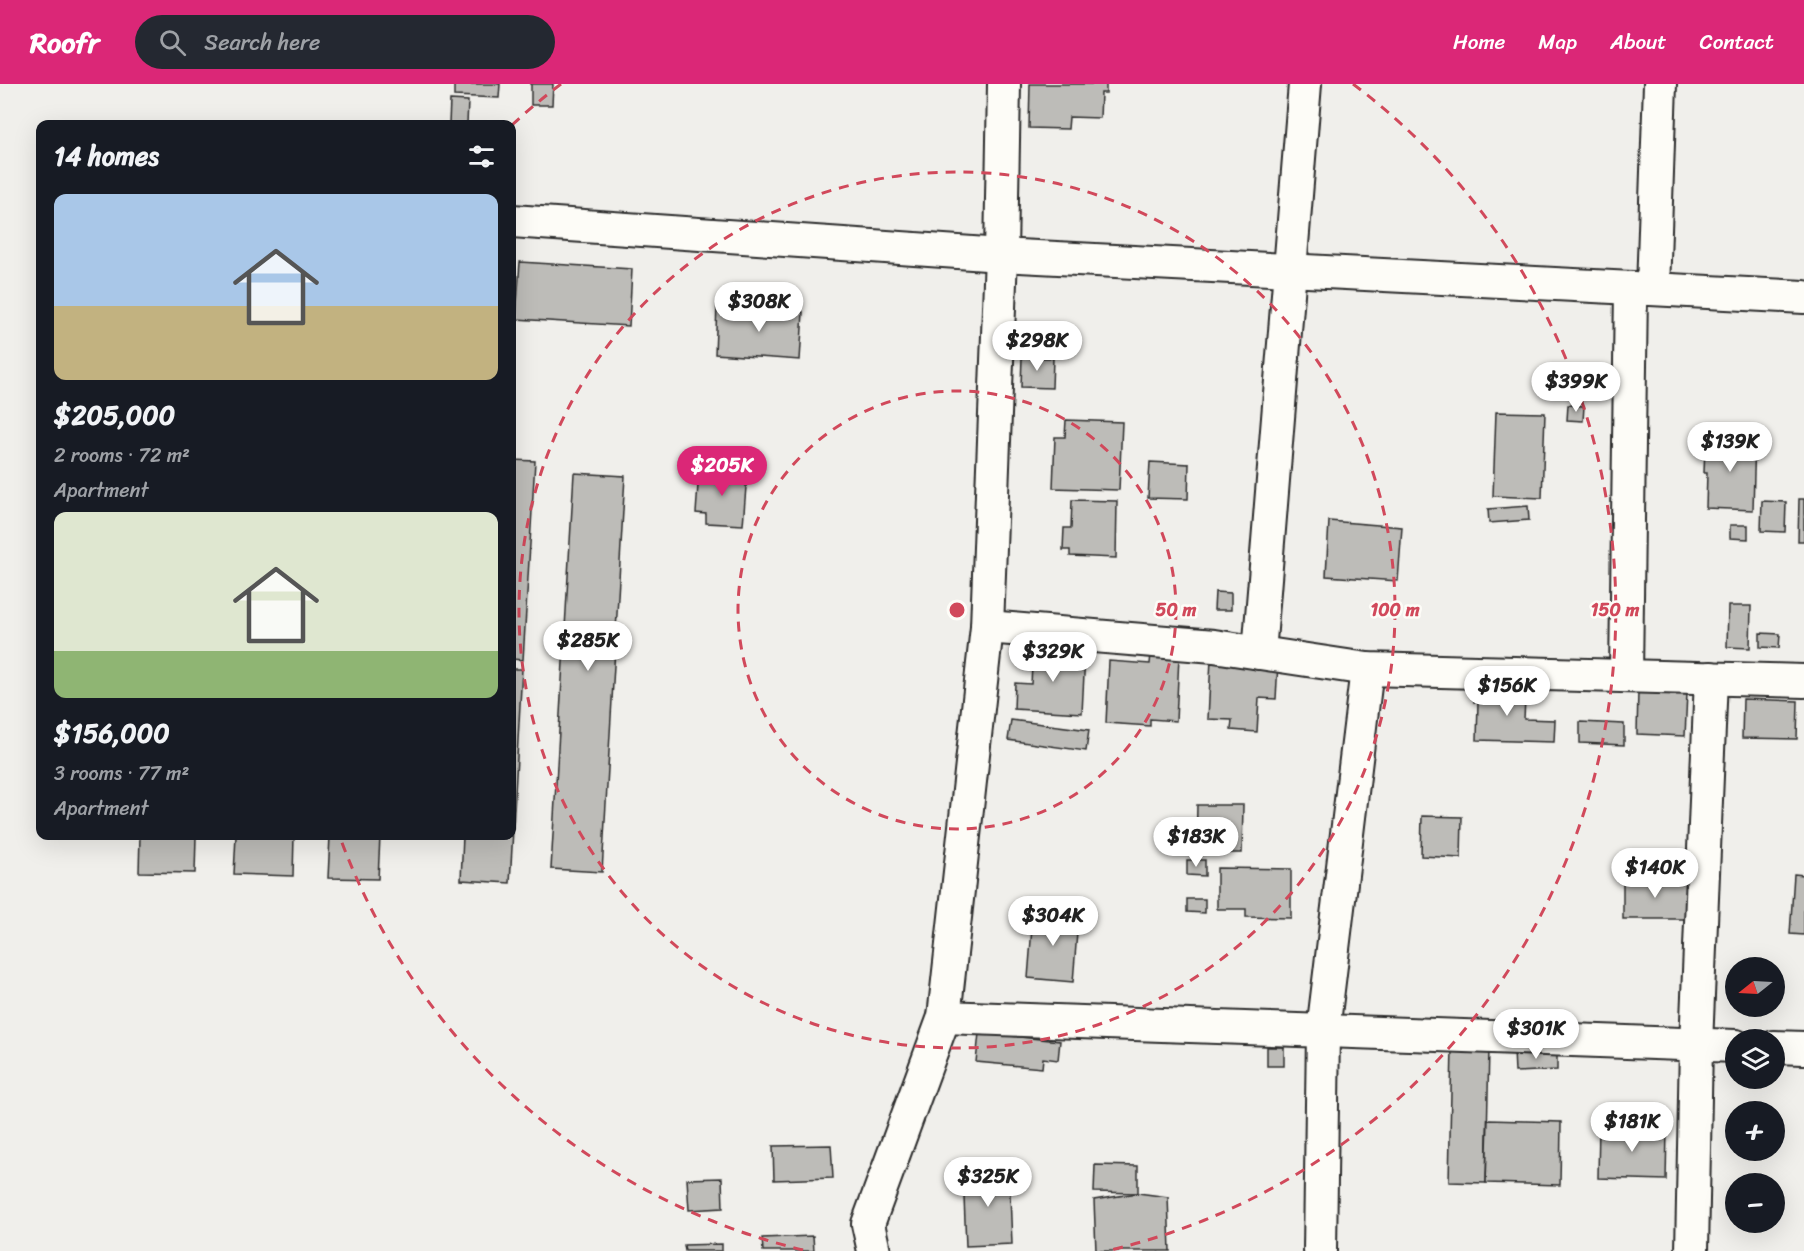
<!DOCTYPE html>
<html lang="en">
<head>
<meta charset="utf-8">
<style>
	body { margin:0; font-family:Sriracha,sans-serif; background:#242831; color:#f1f3f6; height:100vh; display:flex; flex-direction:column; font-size:22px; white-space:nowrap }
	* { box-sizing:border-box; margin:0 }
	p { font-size:20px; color:#9ea1a6 }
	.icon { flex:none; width:33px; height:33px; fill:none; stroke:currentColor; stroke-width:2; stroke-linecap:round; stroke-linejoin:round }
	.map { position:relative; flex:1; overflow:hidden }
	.drawer { position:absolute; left:36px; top:36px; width:480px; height:720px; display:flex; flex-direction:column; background:#171b24; border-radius:12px; box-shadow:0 6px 24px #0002 }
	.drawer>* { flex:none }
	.needle { width:39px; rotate:252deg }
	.fabs { position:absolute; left:1725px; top:873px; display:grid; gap:12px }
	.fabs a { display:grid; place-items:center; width:60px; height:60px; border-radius:50%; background:#171b24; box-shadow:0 6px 24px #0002; font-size:30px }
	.price { position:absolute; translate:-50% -51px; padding:0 14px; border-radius:21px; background:#fff; color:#222; font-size:20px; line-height:39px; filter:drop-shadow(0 2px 3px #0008) }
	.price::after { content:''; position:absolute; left:50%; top:36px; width:18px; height:14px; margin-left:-9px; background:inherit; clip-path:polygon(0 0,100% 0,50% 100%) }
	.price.current { background:#db2777; color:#fff }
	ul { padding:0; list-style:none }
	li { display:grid; align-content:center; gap:12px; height:318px; padding:0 18px }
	li span { display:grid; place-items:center; height:186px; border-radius:12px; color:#555 }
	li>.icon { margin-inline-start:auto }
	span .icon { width:108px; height:108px; fill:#fffc; stroke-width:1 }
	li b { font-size:26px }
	h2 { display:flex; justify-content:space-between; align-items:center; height:72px; padding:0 18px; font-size:26px }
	header { display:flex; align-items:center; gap:36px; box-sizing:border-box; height:84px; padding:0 30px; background:#db2777; color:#fff }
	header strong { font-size:28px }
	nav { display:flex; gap:33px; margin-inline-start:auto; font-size:21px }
	.search { width:420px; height:54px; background:#242831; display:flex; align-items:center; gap:15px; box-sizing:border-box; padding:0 21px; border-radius:33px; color:#9ea1a6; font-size:22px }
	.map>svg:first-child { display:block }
</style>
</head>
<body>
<header>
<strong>Roofr</strong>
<div class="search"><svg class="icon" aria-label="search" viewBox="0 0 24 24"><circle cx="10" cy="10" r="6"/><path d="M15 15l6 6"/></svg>Search here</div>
<nav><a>Home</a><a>Map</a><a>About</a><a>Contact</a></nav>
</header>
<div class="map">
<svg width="1804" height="1167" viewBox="0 0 1804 1167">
	<rect width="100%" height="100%" fill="#f0efeb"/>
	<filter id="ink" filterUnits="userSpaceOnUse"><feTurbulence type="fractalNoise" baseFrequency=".0167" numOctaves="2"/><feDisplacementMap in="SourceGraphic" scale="12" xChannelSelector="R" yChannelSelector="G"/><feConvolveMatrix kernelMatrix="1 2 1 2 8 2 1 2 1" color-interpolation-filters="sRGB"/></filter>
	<g filter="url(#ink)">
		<g fill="#bdbcb8" stroke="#2b2b2b" stroke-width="1.5">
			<polygon points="454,0 500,0 499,14 454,12"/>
			<polygon points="531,0 553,0 552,21 531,21"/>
			<polygon points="1030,0 1106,0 1106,9 1101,9 1100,34 1069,33 1068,45 1029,44"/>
			<polygon points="450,16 468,17 467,40 449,40"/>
			<polygon points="520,178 632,185 629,242 516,235"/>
			<polygon points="717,222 803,228 800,276 715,270"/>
			<polygon points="1022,273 1053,274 1052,304 1021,303"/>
			<polygon points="1568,321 1584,322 1583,337 1567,336"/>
			<polygon points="1496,328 1545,329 1542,414 1493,412"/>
			<polygon points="1066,336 1122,338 1119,406 1053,404 1055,353 1065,353"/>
			<polygon points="1714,351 1755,352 1753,426 1706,424 1707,389 1704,389 1705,362 1714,362"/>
			<polygon points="512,376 535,377 523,576 512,575"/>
			<polygon points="1150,378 1189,380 1188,415 1148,414"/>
			<polygon points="699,387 747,390 743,441 706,439 706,430 696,429"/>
			<polygon points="574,389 625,392 602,788 551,785"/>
			<polygon points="1799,415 1804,415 1804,457 1798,457"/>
			<polygon points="1072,416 1117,417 1116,474 1070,472 1070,466 1063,466 1064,444 1071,444"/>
			<polygon points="1762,417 1786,418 1785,448 1761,447"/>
			<polygon points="1528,422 1529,436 1489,439 1488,425"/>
			<polygon points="1329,437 1402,443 1398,497 1326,492"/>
			<polygon points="1730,441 1748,441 1748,455 1730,454"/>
			<polygon points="1215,508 1231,509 1231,526 1214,526"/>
			<polygon points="1728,522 1751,522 1750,564 1727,563"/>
			<polygon points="1760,549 1780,550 1779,564 1760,563"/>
			<polygon points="1033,566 1085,570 1082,629 1014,625 1015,599 1031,600"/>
			<polygon points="1151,570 1179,572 1176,637 1150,635 1150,642 1106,639 1109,577 1150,580"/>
			<polygon points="1211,575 1278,579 1276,615 1259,614 1257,648 1231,646 1232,636 1208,635"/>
			<polygon points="512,585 522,585 510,799 461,796 463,752 512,752"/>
			<polygon points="1474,597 1503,598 1503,614 1525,615 1524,635 1555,636 1554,658 1477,656 1478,618 1474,618"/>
			<polygon points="1638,607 1687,609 1685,652 1637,650"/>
			<polygon points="1743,615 1798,617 1797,655 1742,654"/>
			<polygon points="1011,636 1089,646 1086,667 1008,656"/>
			<polygon points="1580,638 1624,640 1624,661 1580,659"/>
			<polygon points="1197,721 1243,721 1242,769 1196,769"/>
			<polygon points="1422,732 1462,733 1461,774 1421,772"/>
			<polygon points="140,752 196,752 195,789 139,788"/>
			<polygon points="236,752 294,752 293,792 234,790"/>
			<polygon points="330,752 380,752 378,795 328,794"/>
			<polygon points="1187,776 1205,776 1205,792 1187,791"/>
			<polygon points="1217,784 1291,785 1291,834 1246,833 1246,825 1217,825"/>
			<polygon points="1794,790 1804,791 1804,851 1790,850"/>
			<polygon points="1623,794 1686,794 1687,835 1623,835"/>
			<polygon points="1187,815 1205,815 1205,829 1187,828"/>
			<polygon points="1043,824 1064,826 1063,834 1078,836 1073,898 1028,894 1033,831 1042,832"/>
			<polygon points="979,949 1060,957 1058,976 1043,974 1042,984 976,978"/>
			<rect x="1267" y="963" width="17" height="19"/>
			<polygon points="1452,964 1489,964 1486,1099 1449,1098"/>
			<polygon points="1557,964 1557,986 1515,988 1514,966"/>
			<polygon points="1488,1036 1561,1038 1560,1101 1486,1099"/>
			<polygon points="1599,1042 1667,1044 1666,1096 1598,1094"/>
			<polygon points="831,1061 833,1094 774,1096 773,1062"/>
			<polygon points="1095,1081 1138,1082 1138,1109 1094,1108"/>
			<polygon points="1009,1086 1012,1160 966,1162 963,1088"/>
			<polygon points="722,1094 723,1124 689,1126 687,1095"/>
			<polygon points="1138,1109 1168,1113 1170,1167 1096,1167 1094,1116"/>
			<polygon points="813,1152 814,1167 763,1167 762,1154"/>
			<polygon points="722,1160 722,1167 685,1167 684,1161"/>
		</g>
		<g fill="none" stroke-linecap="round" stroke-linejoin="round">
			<g stroke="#2b2b2b" stroke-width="36">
				<g id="street">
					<polyline points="512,137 1001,171 1804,213"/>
					<polyline points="1653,205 1660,0"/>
					<polyline points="987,543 1214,562 1367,585 1804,597"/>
					<polyline points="1259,569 1305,0"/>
					<polyline points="1626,591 1631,204"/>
					<polyline points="944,933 1736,962"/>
					<polyline points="1774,963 1804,964"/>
					<polyline points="874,1167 868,1140 944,933 987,543 1001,171 1004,0"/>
					<polyline points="1320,1167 1323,947 1367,585"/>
					<polyline points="1692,1167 1696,961 1711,594"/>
				</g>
			</g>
			<use href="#street" stroke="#fdfcf7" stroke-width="32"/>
		</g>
	</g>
	<g fill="none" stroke="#d1495b" stroke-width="3" stroke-dasharray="10 8">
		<circle cx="957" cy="526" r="219"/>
		<circle cx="957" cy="526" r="438"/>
		<path d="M803 1166A658 658 0 0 1 341 756M512 41A658 658 0 0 1 561 0M1353 0A658 658 0 0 1 1111 1166"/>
	</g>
	<circle cx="957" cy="526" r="9" fill="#d1495b" stroke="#fdfcf7" stroke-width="3"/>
	<g font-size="18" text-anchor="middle" font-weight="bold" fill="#d1495b" stroke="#fdfcf7" stroke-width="5" stroke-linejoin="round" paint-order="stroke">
		<text x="1176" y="532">50 m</text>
		<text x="1395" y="532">100 m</text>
		<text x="1615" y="532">150 m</text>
	</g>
</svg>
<div class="fabs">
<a><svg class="needle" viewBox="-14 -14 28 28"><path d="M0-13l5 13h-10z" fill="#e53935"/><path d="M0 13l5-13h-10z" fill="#9ea1a6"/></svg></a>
<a><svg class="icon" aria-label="layers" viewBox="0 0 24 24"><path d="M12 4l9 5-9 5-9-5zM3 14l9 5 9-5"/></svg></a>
<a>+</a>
<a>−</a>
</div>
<b class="price" style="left:759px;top:249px">$308K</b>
<b class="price" style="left:1037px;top:288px">$298K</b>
<b class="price" style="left:1576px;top:329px">$399K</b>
<b class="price" style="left:1730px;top:389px">$139K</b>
<b class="price current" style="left:722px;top:413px">$205K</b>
<b class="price" style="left:588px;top:588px">$285K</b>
<b class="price" style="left:1053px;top:599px">$329K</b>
<b class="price" style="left:1507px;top:633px">$156K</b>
<b class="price" style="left:1196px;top:784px">$183K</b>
<b class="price" style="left:1655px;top:815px">$140K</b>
<b class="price" style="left:1053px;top:863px">$304K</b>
<b class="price" style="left:1536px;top:976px">$301K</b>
<b class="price" style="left:1632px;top:1069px">$181K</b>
<b class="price" style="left:988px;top:1124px">$325K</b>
<section class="drawer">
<h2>14 homes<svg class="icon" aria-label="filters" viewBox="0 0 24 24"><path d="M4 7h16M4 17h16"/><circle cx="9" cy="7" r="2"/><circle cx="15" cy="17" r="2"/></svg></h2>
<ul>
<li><span style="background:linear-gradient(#a9c7e8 60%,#c2b280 0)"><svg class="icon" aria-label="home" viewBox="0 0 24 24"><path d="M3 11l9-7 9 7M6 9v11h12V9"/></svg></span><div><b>$205,000</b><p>2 rooms · 72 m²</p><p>Apartment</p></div></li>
<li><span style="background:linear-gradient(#dfe7d0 75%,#8fb573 0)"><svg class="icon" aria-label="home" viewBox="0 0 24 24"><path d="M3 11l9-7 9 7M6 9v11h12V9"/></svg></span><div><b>$156,000</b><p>3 rooms · 77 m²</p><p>Apartment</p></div></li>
</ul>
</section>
</div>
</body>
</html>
